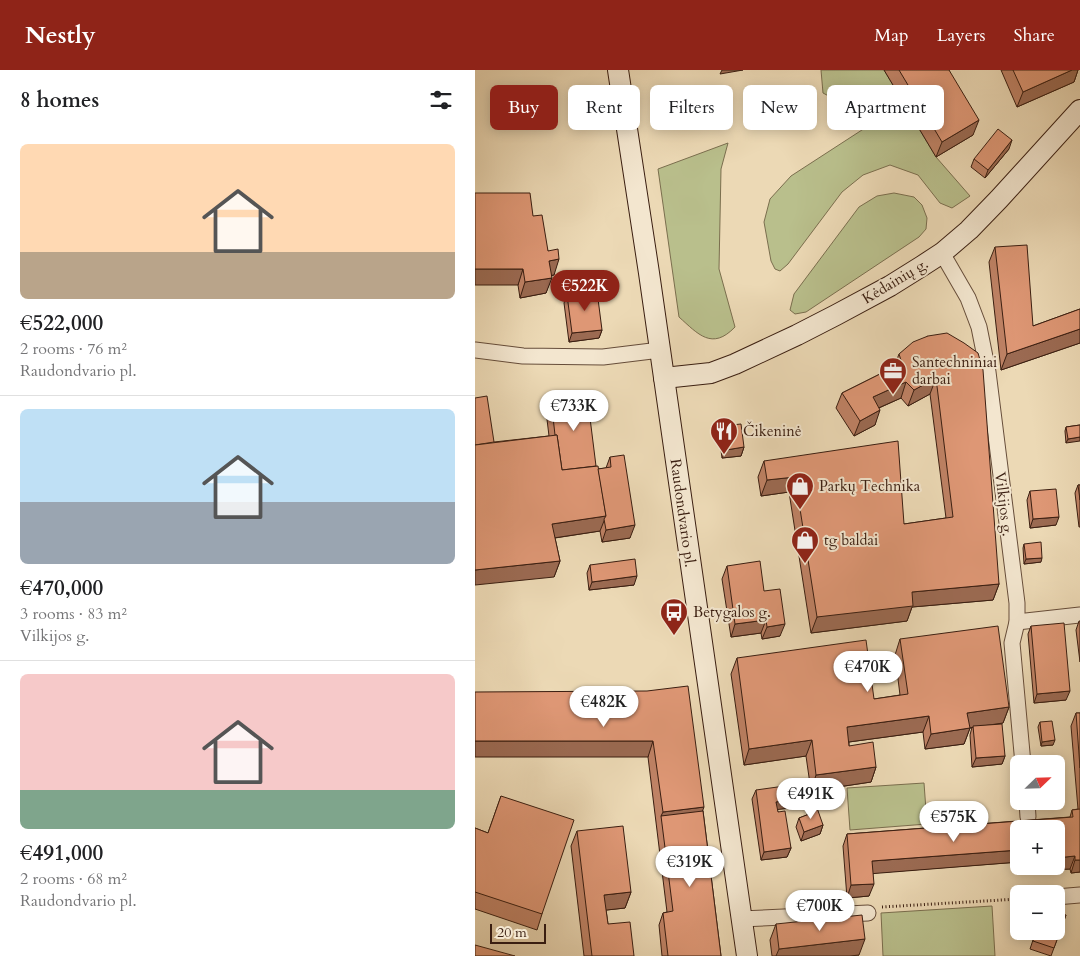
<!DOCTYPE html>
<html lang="en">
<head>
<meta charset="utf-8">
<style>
	body { margin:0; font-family:Cardo,serif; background:#f6f6f6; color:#202124; height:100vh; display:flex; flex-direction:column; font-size:19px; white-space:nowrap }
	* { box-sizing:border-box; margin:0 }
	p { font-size:16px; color:#757577 }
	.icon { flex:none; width:28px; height:28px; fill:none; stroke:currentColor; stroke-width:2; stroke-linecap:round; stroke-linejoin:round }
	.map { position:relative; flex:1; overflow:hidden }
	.sheet { display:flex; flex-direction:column; background:#fff; width:475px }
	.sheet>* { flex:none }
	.guide { position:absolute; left:15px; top:15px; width:475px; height:45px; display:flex; gap:10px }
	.needle { width:32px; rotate:67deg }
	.controls { position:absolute; left:535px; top:685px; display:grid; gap:10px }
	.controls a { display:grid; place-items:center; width:55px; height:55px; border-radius:8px; background:#fff; box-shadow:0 2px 12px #0003; font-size:25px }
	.scale { position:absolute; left:15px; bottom:12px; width:56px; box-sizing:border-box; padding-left:5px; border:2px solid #3a1e11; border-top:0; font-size:14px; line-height:18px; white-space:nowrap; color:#3a1e11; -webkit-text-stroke:4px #f3e6cf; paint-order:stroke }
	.price { position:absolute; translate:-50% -42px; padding:0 11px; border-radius:18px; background:#fff; color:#222; font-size:16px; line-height:32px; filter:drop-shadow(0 1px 2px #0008) }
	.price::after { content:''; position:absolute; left:50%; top:30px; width:15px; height:11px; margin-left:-8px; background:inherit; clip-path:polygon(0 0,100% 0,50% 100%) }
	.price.selected { background:#8f2418; color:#fff }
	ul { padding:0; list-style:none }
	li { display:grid; align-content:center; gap:10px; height:265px; padding:0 20px }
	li+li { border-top:1px solid #e0e0e0 }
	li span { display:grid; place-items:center; height:155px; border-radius:8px; color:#555 }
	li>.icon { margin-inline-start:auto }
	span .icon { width:90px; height:90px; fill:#fffc; stroke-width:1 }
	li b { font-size:21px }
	h2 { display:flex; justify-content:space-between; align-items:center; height:60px; padding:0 20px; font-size:21px }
	.pill { padding:0 18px; border-radius:8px; background:#fff; box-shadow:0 2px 12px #0003; font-size:18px; line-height:45px }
	.pill.selected { background:#8f2418; color:#fff }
	header { display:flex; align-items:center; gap:30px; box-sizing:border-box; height:70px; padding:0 25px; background:#8f2418; color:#fff }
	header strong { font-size:24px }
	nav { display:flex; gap:28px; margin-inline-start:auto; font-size:18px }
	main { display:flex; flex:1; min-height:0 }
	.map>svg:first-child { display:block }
</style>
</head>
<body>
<header>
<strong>Nestly</strong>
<nav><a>Map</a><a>Layers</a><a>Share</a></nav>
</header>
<main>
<section class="sheet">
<h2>8 homes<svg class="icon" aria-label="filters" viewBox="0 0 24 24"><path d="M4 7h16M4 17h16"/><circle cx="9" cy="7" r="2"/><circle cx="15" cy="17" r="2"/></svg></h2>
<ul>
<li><span style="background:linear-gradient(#ffd9b3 70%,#b9a48a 0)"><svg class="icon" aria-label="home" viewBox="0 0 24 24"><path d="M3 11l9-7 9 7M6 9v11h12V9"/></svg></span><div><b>€522,000</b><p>2 rooms · 76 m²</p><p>Raudondvario pl.</p></div></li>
<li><span style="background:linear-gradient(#bfe0f5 60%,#9aa5b1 0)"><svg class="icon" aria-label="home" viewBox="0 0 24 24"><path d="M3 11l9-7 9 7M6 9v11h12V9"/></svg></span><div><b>€470,000</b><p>3 rooms · 83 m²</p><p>Vilkijos g.</p></div></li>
<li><span style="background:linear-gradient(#f6c9c9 75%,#7fa58c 0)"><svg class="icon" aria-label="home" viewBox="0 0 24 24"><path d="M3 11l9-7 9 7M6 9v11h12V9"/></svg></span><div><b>€491,000</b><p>2 rooms · 68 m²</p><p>Raudondvario pl.</p></div></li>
</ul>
</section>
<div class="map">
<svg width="605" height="886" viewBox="0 0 605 886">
	<rect width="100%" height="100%" fill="#ecd9b5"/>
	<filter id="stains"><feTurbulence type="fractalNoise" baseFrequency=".004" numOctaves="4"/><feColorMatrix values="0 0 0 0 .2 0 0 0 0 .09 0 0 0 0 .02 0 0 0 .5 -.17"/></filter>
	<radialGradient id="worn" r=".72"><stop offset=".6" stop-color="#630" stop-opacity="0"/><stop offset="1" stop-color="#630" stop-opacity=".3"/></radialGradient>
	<g fill="#b9bf8c" stroke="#7a6e4e">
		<polygon points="346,0 409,0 461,87 495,126 477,138 465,133 443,105 415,95 388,105 367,122 313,194 305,201 300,199 296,191 289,152 295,129 316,106 390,58 380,40 348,23"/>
		<path d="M253,73L246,99L244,199L260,257C237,281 223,264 204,247L183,99Z"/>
		<polygon points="419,123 439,127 447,135 452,148 451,159 444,167 331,242 320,244 315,240 319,224 384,137 402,126"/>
		<polygon points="449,713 452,754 375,760 372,718"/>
		<polygon points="517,836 520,886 408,886 406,843"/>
	</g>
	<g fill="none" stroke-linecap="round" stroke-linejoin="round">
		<g stroke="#664d3a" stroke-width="17">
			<g id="minor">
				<polyline points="467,183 493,228 504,257 513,302 542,533 542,552 537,573 548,694"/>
				<polyline points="0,280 48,286 128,287 185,280"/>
				<polyline points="542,552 605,545"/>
				<polyline points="552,731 553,747"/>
				<polyline points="581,827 605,825"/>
				<polyline points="266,849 393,843"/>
			</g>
		</g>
		<g stroke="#3a1e11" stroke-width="22">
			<g id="secondary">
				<polyline points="143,0 174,203 272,886"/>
				<polyline points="189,308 236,303 260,294 322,265 361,245 415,216 447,196 467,183 494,160 524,129 605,40"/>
			</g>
		</g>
		<polyline stroke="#3a1e11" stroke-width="3" stroke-dasharray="1 2.5" stroke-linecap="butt" points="407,837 544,829"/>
		<use href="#minor" stroke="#f3e6cf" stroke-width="15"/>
		<use href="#secondary" stroke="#f3e6cf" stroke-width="20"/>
	</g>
	<g fill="#bf8265" stroke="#3a1e11">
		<polygon points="409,0 474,0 498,65 461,87"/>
		<polygon points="526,0 603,0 599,12 542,37"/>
		<polygon points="534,79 510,108 496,97 499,89"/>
		<polygon points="58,146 73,181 79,205 77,205 71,223 45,228 43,215"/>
		<polygon points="520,177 558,256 605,239 605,273 526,300 514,192"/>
		<polygon points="92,225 127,260 124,268 94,272 89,233"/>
		<polygon points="453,266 524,514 518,530 437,537 432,551 336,563 314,422 286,426 283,407 289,391 429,454 471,448 455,324 433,336 426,328 404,338 400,355 379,366 361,338 367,323 419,297 424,284"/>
		<polygon points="76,329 123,399 131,398 135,387 155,468 127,472 125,461 80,468 85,491 79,507 19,372 74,366 71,341"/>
		<polygon points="605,355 591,373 590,361 591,357"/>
		<polygon points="247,356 269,377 266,386 247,388 244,365"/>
		<polygon points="603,415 605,415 605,457 604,457 600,423"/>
		<polygon points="555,421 581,455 555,458 552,430"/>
		<polygon points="549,474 566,492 549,494 548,478"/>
		<polygon points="115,495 159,515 114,520 112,503"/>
		<polygon points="252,496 289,521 305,566 287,569 286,563 256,567 247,509"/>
		<polygon points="604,551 605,551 605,592 601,560"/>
		<polygon points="556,556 591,630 559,633 553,564"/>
		<polygon points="425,569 534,637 528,653 517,655 530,686 527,694 497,697 495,665 497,657 495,658 489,674 450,679 448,662 374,672 374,676 401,697 396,712 336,721 331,686 269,695 256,604 262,588 399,629 425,625 420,585"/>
		<polygon points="172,621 228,741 246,886 187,886 184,855 188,843 192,842 173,687"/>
		<polygon points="601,643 605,643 605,802 596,803 595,799 570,800 570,796 581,796 581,759 544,792 398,803 394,826 372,828 368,776 372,764 595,747 597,740 603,739 596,656"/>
		<polygon points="565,652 578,675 566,676 563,657"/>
		<polygon points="281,720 316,738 302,739 316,778 312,787 286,790 277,729"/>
		<polygon points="26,726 67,844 62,860 0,839 0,758 13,763"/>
		<polygon points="335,737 348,755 345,764 326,771 321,757 324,748 332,745"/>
		<polygon points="102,761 156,822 150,838 131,840 133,854 159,886 109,886 96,776"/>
		<polygon points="591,845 576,886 555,879 561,861"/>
		<polygon points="301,854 384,885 375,886 297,886 295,870"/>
	</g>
	<g fill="#9b6a52" stroke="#3a1e11">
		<polygon points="247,0 268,0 245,4"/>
		<polygon points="597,0 603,0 599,12 542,37 548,22"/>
		<polygon points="504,50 498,65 461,87 467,72"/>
		<polygon points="537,70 534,79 510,108 513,100"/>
		<polygon points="84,189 79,205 69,207 74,191"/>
		<polygon points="0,199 48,199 43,215 0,215"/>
		<polygon points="77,208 71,223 45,228 50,212"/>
		<polygon points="605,259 605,273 526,300 532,284"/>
		<polygon points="127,260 124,268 94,272 97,263"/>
		<polygon points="461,308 455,324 433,336 439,320"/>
		<polygon points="431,312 426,328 392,343 398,327"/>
		<polygon points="405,340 400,355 379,366 385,351"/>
		<polygon points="605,367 605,371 591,373 593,369"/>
		<polygon points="269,377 266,386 247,388 251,380"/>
		<polygon points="320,407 314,422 286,426 292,410"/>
		<polygon points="131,446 125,461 72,469 77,454"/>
		<polygon points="584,447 581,455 555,458 558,449"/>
		<polygon points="160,455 155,468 127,472 131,460"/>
		<polygon points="567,488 566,492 549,494 551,489"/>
		<polygon points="85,491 79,507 0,515 0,500"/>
		<polygon points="162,506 159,515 114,520 117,512"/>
		<polygon points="524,514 518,530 437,537 432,551 336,563 342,547 437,522"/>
		<polygon points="291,550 286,563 256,567 260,554"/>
		<polygon points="310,554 305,566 287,569 292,557"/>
		<polygon points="595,621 591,630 559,633 562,624"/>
		<polygon points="534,637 528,653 487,659 492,643"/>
		<polygon points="454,646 448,662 366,673 372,657"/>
		<polygon points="495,658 489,674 450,679 456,664"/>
		<polygon points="337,670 331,686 269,695 274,679"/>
		<polygon points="580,670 578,675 566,676 567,672"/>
		<polygon points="0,671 178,671 173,687 0,687"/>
		<polygon points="530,686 527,694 497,697 501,688"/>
		<polygon points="401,697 396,712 336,721 341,705"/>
		<polygon points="319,729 316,738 298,740 301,732"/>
		<polygon points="229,737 223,753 186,746 188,742"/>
		<polygon points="348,755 345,764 326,771 329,762"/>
		<polygon points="316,778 312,787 286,790 289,782"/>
		<polygon points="544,780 544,792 393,804 397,791"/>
		<polygon points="600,786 595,799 570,800 572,796 581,796 581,788"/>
		<polygon points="600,790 605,790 605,802 596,803"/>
		<polygon points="399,814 394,826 372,828 376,815"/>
		<polygon points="156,822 150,838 123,841 129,825"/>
		<polygon points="390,869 384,885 375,886 301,886 304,879"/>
	</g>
	<g fill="#de9775" stroke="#3a1e11">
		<polygon points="424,0 474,0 504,50 467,72"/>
		<polygon points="538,0 597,0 548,22"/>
		<polygon points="523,59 537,70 513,100 499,89"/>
		<polygon points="0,123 55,123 58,146 67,145 73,181 83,179 84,189 74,191 77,208 50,212 48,199 0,199"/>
		<polygon points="552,175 558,256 605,239 605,259 532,284 520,177"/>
		<polygon points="122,221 127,260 97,263 92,225"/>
		<polygon points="472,263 489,273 503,283 508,300 524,514 437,522 438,536 342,547 320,407 292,410 289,391 423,371 429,454 478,447 461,308 439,320 431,312 398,327 405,340 385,351 367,323 427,293 424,284 438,272 453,266"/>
		<polygon points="112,324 121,396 87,400 82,365 80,365 76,329"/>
		<polygon points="12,326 19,372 0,375 0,328"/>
		<polygon points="266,354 269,377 251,380 247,356"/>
		<polygon points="605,355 605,367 593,369 591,357"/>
		<polygon points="82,365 87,400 123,396 131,446 77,454 85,491 0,500 0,375"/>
		<polygon points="149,385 160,455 131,460 129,449 131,446 123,399 136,397 135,387"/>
		<polygon points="603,415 605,415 605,430"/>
		<polygon points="581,419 584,447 558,449 555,421"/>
		<polygon points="566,472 567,488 551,489 549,474"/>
		<polygon points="160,489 162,506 117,512 115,495"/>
		<polygon points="285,491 289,521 305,519 310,554 292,557 291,550 260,554 252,496"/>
		<polygon points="589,553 595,621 562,624 556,556"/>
		<polygon points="523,556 534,637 492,643 495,658 456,664 454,646 372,657 374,676 398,672 401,697 341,705 337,670 274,679 262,588 391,570 399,629 433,624 425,569"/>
		<polygon points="213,616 229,737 188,742 178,671 0,671 0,622 172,621"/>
		<polygon points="601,643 605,643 605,698"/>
		<polygon points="577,651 580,670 567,672 565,652"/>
		<polygon points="527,654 530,686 501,688 498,656"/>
		<polygon points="317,715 319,729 301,732 303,742 310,741 316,778 289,782 281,720"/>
		<polygon points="26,726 99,750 67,844 0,822 0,758 13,763"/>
		<polygon points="341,735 348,755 329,762 324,748 337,743 335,737"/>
		<polygon points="605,739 605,790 600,790 600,786 581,788 581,759 544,759 544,780 397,791 399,814 376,815 372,764 598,747 597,740"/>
		<polygon points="228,741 246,886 193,886 188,843 198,841 186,746"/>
		<polygon points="148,756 156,822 129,825 133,854 155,852 159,886 117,886 102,761"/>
		<polygon points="581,842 591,845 579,878 558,871 562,861 581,861"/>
		<polygon points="387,845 390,869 304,879 301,854"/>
		<polygon points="0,875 40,886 0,886"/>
	</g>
	<defs>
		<g id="office-pin" transform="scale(1.4375)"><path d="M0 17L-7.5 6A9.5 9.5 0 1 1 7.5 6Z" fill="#8f2418" stroke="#f3e6cf"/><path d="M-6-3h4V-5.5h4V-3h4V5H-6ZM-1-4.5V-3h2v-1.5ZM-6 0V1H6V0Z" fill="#fff"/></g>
		<g id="restaurant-pin" transform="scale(1.4375)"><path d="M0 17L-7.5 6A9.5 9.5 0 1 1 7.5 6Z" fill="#8f2418" stroke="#f3e6cf"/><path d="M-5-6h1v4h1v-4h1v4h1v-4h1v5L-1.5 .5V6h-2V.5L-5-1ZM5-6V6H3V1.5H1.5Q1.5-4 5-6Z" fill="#fff"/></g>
		<g id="shop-pin" transform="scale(1.4375)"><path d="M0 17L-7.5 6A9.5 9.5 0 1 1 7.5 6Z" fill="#8f2418" stroke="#f3e6cf"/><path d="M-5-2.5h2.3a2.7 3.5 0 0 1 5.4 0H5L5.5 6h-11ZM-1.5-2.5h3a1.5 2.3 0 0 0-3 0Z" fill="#fff"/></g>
		<g id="bus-pin" transform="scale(1.4375)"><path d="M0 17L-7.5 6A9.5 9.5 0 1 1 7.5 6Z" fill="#8f2418" stroke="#f3e6cf"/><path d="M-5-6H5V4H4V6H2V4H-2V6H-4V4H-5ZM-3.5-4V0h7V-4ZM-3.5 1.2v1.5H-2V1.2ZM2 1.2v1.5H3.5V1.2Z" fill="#fff"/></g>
	</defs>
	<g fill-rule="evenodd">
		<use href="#office-pin" x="418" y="301"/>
		<use href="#restaurant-pin" x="249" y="361"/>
		<use href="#shop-pin" x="325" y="416"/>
		<use href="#shop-pin" x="330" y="470"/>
		<use href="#bus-pin" x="199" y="542"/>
	</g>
	<g text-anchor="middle" stroke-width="4" stroke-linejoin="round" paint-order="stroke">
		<g font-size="15" fill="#3a1e11" stroke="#f3e6cf">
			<text transform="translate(420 211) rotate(-31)" y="5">Kėdainių g.</text>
			<text transform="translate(529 434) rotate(83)" y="5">Vilkijos g.</text>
			<text transform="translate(208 443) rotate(82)" y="5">Raudondvario pl.</text>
		</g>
		<g font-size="15" fill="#3a1e11" stroke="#f3e6cf" text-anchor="start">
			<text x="437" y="297">Santechniniai<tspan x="437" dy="17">darbai</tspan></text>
			<text x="268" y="366">Čikeninė</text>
			<text x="344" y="421">Parkų Technika</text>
			<text x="349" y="475">tg baldai</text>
			<text x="218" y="547">Betygalos g.</text>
		</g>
	</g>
	<rect width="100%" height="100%" filter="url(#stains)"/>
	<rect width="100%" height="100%" fill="url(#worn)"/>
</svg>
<div class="controls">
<a><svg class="needle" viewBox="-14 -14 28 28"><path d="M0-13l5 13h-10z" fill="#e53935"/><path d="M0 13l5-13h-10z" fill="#757577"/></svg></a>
<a>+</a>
<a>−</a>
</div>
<div class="scale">20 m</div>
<b class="price selected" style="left:110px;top:242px">€522K</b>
<b class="price" style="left:99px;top:362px">€733K</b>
<b class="price" style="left:393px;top:623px">€470K</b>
<b class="price" style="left:129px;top:658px">€482K</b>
<b class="price" style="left:336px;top:750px">€491K</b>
<b class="price" style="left:479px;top:773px">€575K</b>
<b class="price" style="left:215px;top:818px">€319K</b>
<b class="price" style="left:345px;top:862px">€700K</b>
<div class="guide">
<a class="pill selected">Buy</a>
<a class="pill">Rent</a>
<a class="pill">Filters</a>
<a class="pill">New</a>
<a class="pill">Apartment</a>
</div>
</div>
</main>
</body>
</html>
